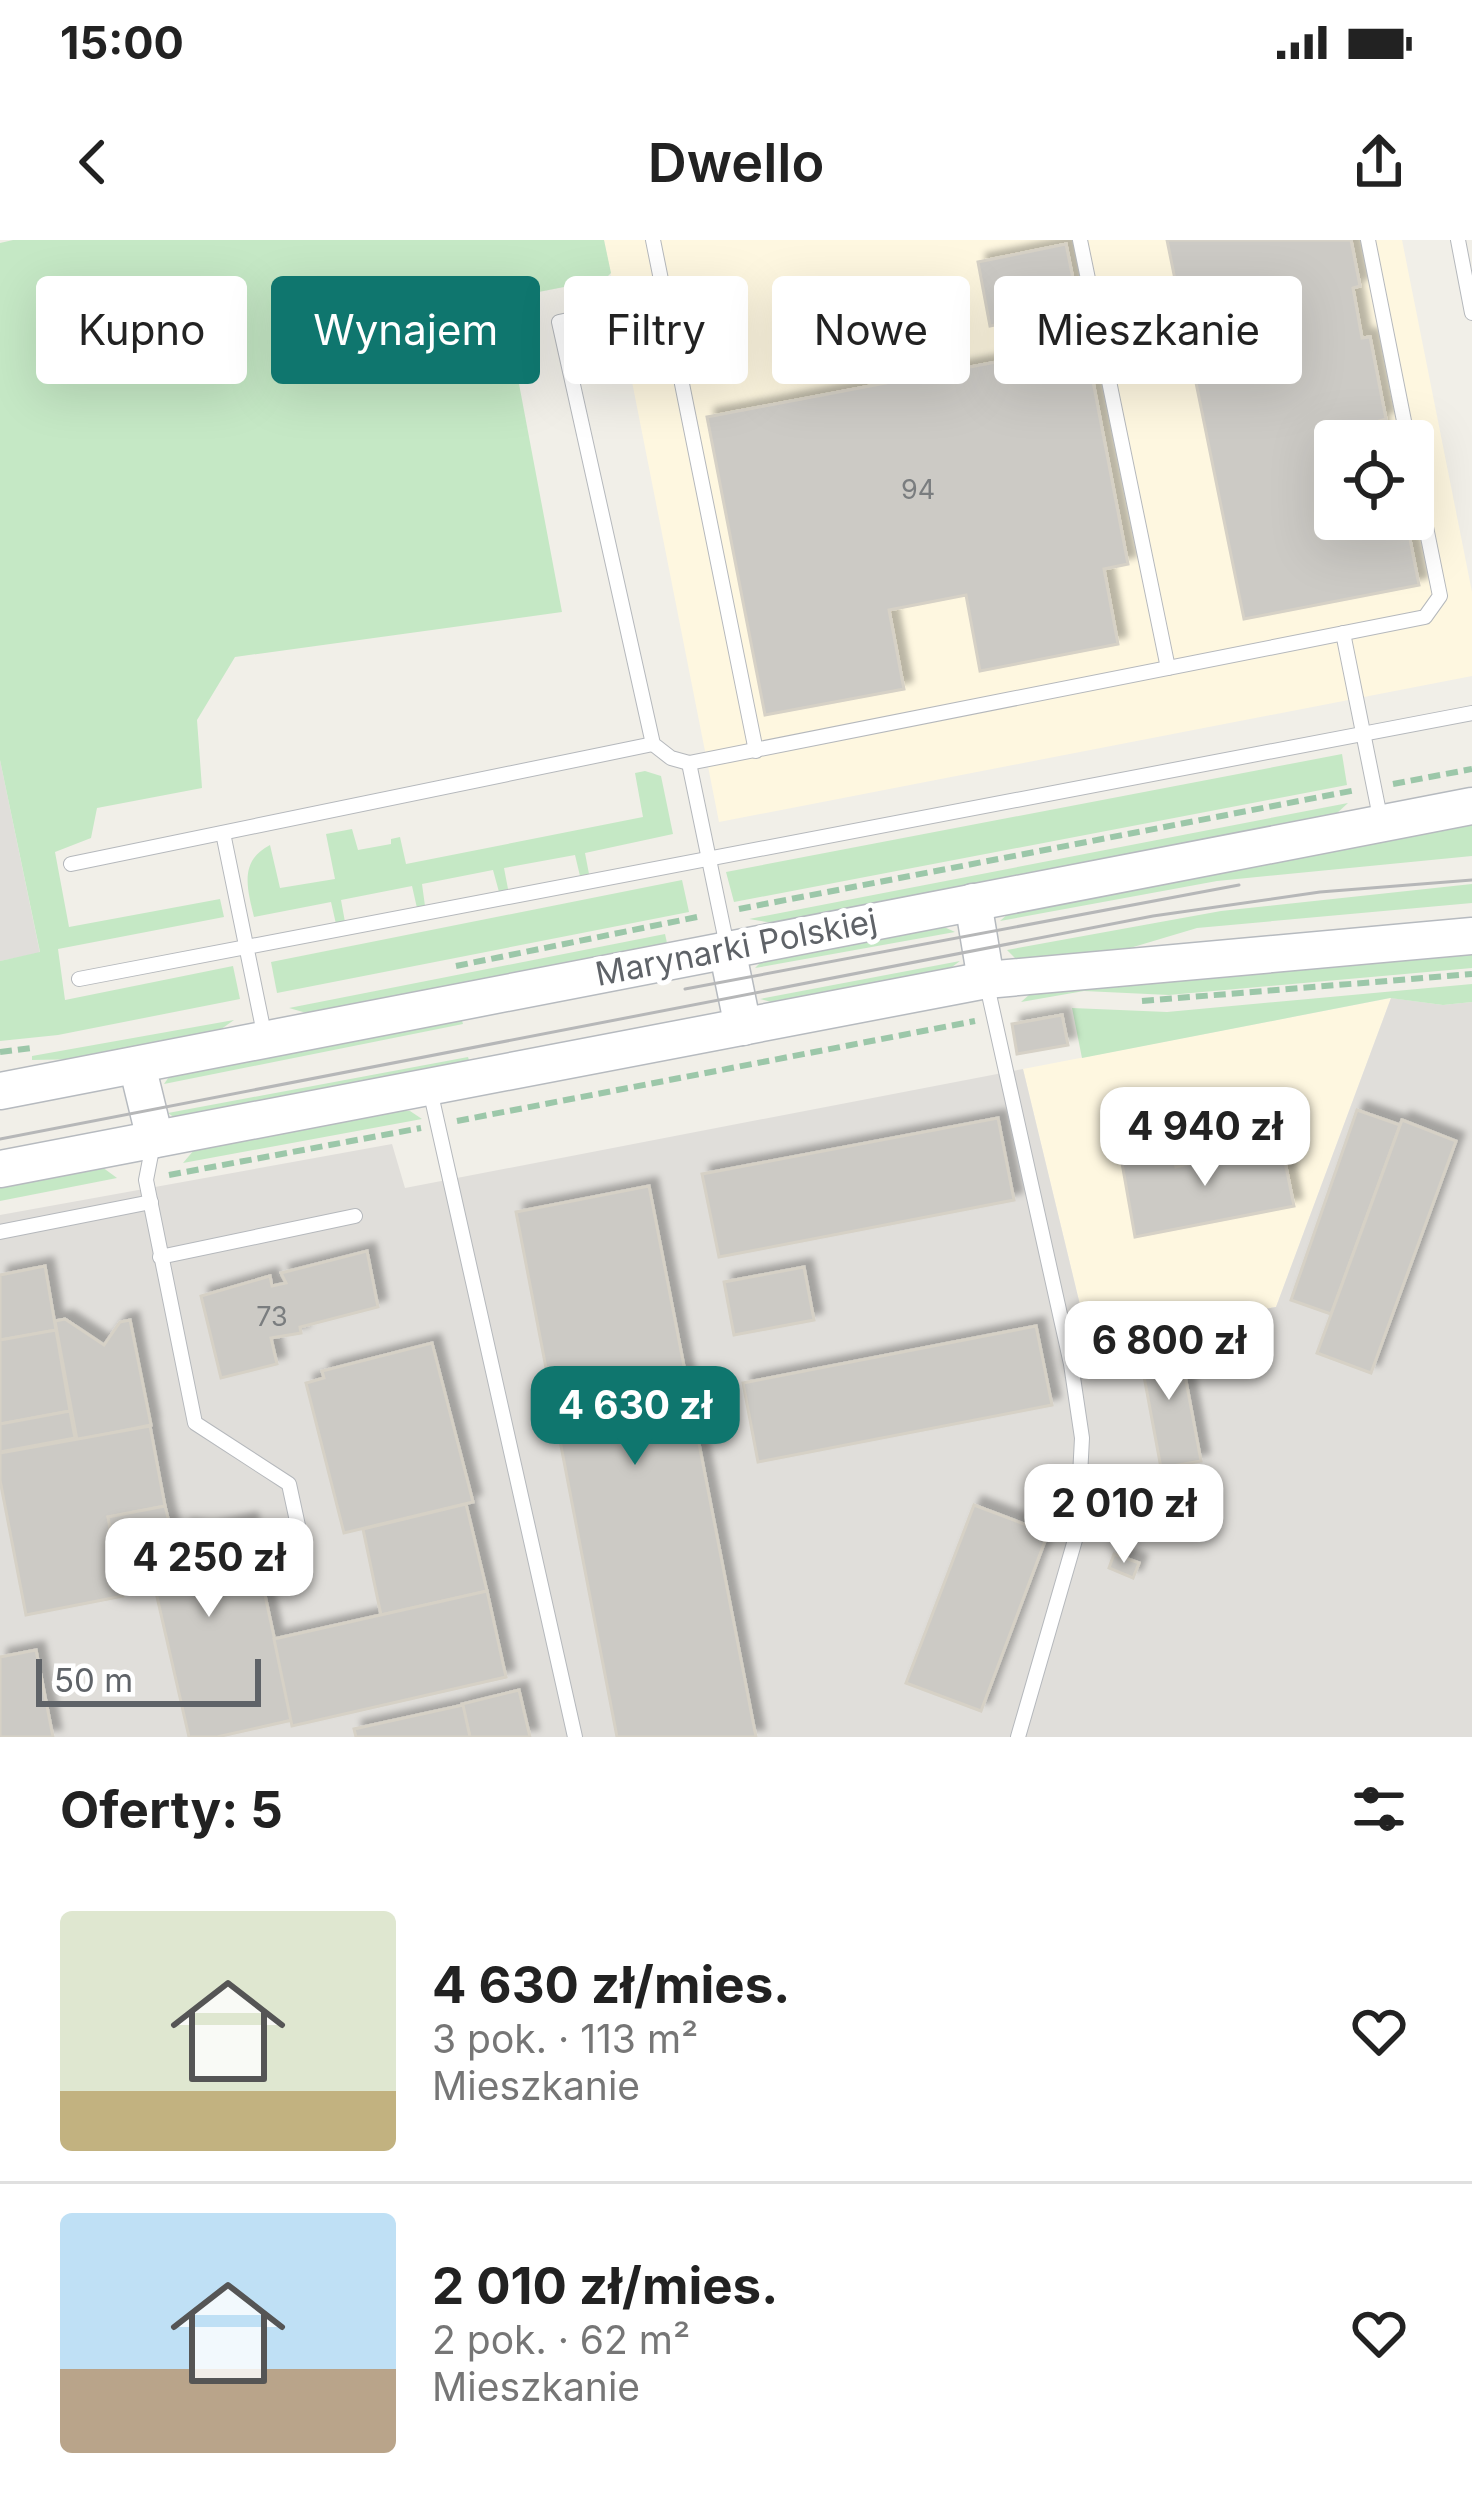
<!DOCTYPE html>
<html lang="pl">
<head>
<meta charset="utf-8">
<style>
	body { margin:0; font-family:Inter,sans-serif; background:#f6f6f6; color:#222; height:100vh; display:flex; flex-direction:column; font-size:45px; white-space:nowrap }
	* { box-sizing:border-box; margin:0 }
	p { font-size:39px; color:#767676 }
	.icon { flex:none; width:66px; height:66px; fill:none; stroke:currentColor; stroke-width:2; stroke-linecap:round; stroke-linejoin:round }
	.map { position:relative; height:1497px; overflow:hidden }
	.drawer { display:flex; flex-direction:column; background:#fff; flex:1 }
	.drawer>* { flex:none }
	.guide { position:absolute; left:36px; top:36px; width:1401px; height:108px; display:flex; gap:24px }
	.controls { position:absolute; left:1314px; top:180px; display:grid; gap:24px }
	.controls a { display:grid; place-items:center; width:120px; height:120px; border-radius:12px; background:#fff; box-shadow:0 12px 48px #0002; font-size:60px }
	.scale { position:absolute; left:36px; bottom:30px; width:225px; box-sizing:border-box; padding-left:12px; border:6px solid #5f6368; border-top:0; font-size:33px; line-height:42px; white-space:nowrap; color:#5f6368; -webkit-text-stroke:9px #fff; paint-order:stroke }
	.price { position:absolute; translate:-50% -102px; padding:0 27px; border-radius:24px; background:#fff; color:#222; font-size:39px; line-height:78px; filter:drop-shadow(0 3px 6px #0008) }
	.price::after { content:''; position:absolute; left:50%; top:72px; width:36px; height:27px; margin-left:-18px; background:inherit; clip-path:polygon(0 0,100% 0,50% 100%) }
	.price.active { background:#0f766e; color:#fff }
	ul { padding:0; list-style:none }
	li { display:flex; align-items:center; gap:36px; height:300px; padding:0 60px }
	li+li { border-top:3px solid #e0e0e0 }
	li span { display:grid; place-items:center; flex:none; width:336px; height:240px; border-radius:12px; color:#555 }
	li>.icon { margin-inline-start:auto }
	span .icon { width:144px; height:144px; fill:#fffc; stroke-width:1 }
	li b { font-size:51px }
	h2 { display:flex; justify-content:space-between; align-items:center; height:144px; padding:0 60px; font-size:51px }
	.tag { padding:0 42px; border-radius:12px; background:#fff; box-shadow:0 12px 48px #0002; font-size:42px; line-height:108px }
	.tag.active { background:#0f766e; color:#fff }
	.status { display:flex; justify-content:space-between; align-items:center; height:84px; padding:0 60px; background:#fff; direction:ltr }
	.status svg { height:33px; fill:currentColor }
	header { display:flex; justify-content:space-between; align-items:center; height:156px; padding:0 60px; background:#fff; font-size:54px; font-weight:600 }
	.map>svg:first-child { display:block }
</style>
</head>
<body>
<div class="status"><b>15:00</b><svg viewBox="0 0 49 12"><path d="M0 12V9h3v3zM5 12V6h3v6zM10 12V3h3v9zM15 12V0h3v12zM26 1h20v11H26zM47 4h2v5h-2z"/></svg></div>
<header><svg class="icon" aria-label="back" viewBox="0 0 24 24"><path d="M15 5l-7 7 7 7"/></svg>Dwello<svg class="icon" aria-label="share" viewBox="0 0 24 24"><path d="M12 15V3M7 8l5-5 5 5M5 13v7h14v-7"/></svg></header>
<div class="map">
<svg width="1472" height="1497" viewBox="0 0 1472 1497">
	<defs>
		<filter id="shadow"><feDropShadow dx="8" dy="-8" stdDeviation="3" flood-color="#0004"/></filter>
	</defs>
	<rect width="100%" height="100%" fill="#f1efe8"/>
	<g fill="#fef7e0" fill-rule="evenodd">
		<path d="M604,0H1402L1472,352V436L719,582ZM1335,201H1413V279H1335Z"/>
		<polygon points="1391,758 1276,1067 1094,1100 1088,1098 1023,829"/>
	</g>
	<g fill="#e0deda">
		<polygon points="0,520 40,713 0,721"/>
		<polygon points="1391,758 1443,765 1472,762 1472,1497 0,1497 0,975 392,904 405,948 1023,829 1088,1098 1094,1100 1276,1067"/>
	</g>
	<g fill="#c5e8c5">
		<polygon points="13,0 604,0 611,33 605,39 503,59 562,372 235,417 197,480 202,548 97,568 91,598 55,612 69,687 220,659 224,677 58,709 65,760 233,726 240,759 58,795 0,801 0,721 40,712 0,520 0,3"/>
		<polygon points="1342,514 1347,545 734,662 726,632"/>
		<path d="M645,531L661,536L673,594L585,613L589,634L580,636L575,615L504,628L508,649L499,652L493,630L422,644L425,666L417,668L412,646L341,660L345,682L336,684L331,662L254,677C247,648 239,621 270,605L280,648L335,639L326,594L352,589L358,610L391,604V599L400,597L406,624L643,577L635,533Z"/>
		<polygon points="1348,563 1336,574 773,683 749,679"/>
		<polygon points="1472,584 1472,616 1217,641 1000,681 1009,673"/>
		<polygon points="682,640 689,672 277,753 271,722"/>
		<polygon points="1472,644 1472,663 1197,688 1130,708 1016,719 1007,710 1221,671"/>
		<polygon points="942,686 955,692 755,728 761,722"/>
		<polygon points="665,694 667,703 310,774 289,768"/>
		<polygon points="1472,712 1472,728 1169,755 1084,751 1021,762 1030,754"/>
		<polygon points="960,721 948,730 779,764 760,759"/>
		<polygon points="1472,744 1472,762 1443,765 1390,758 1082,818 1072,768 1167,772"/>
		<polygon points="461,777 463,784 164,844 171,834"/>
		<polygon points="234,780 217,792 81,819 32,820 32,816"/>
		<polygon points="468,817 470,824 175,878 168,873"/>
		<polygon points="398,871 410,871 422,879 183,923 194,910"/>
		<polygon points="102,927 117,938 0,961 0,946"/>
	</g>
	<g fill="#cccac5" stroke="#d6d1c6" stroke-width="3" filter="url(#shadow)">
		<polygon points="1167,0 1351,0 1360,46 1353,48 1362,98 1370,97 1386,179 1379,181 1383,201 1335,201 1335,279 1406,279 1419,345 1244,379"/>
		<polygon points="1066,4 1079,69 990,86 978,22"/>
		<polygon points="1086,105 1128,324 1104,329 1118,404 980,431 966,355 889,370 904,449 765,475 707,177"/>
		<polygon points="1062,775 1068,805 1017,814 1012,784"/>
		<polygon points="1357,870 1400,885 1331,1074 1291,1060"/>
		<polygon points="998,878 1014,960 719,1017 702,934"/>
		<polygon points="1402,880 1456,901 1371,1133 1317,1113"/>
		<polygon points="1282,907 1294,966 1135,997 1122,923 1173,914 1176,927 1192,923 1191,914 1212,910 1214,919"/>
		<polygon points="649,946 756,1497 617,1497 516,972"/>
		<polygon points="367,1011 378,1067 300,1087 301,1093 271,1098 277,1124 221,1138 201,1056 270,1036 272,1046 286,1043 281,1033"/>
		<polygon points="45,1026 56,1090 0,1100 0,1035"/>
		<polygon points="804,1027 814,1080 734,1095 724,1042"/>
		<polygon points="65,1079 104,1105 120,1082 130,1080 151,1185 77,1200 55,1081"/>
		<polygon points="1036,1086 1052,1165 758,1222 743,1143"/>
		<polygon points="56,1090 70,1171 0,1184 0,1100"/>
		<polygon points="1178,1098 1201,1221 1161,1228 1138,1104"/>
		<polygon points="432,1103 473,1262 344,1293 306,1143 324,1138 322,1131"/>
		<polygon points="70,1171 75,1198 0,1212 0,1184"/>
		<polygon points="150,1186 165,1266 108,1277 123,1356 26,1375 0,1240 0,1213"/>
		<polygon points="466,1264 487,1351 381,1375 363,1289"/>
		<polygon points="974,1265 1048,1293 981,1471 906,1443"/>
		<polygon points="165,1266 173,1298 184,1295 184,1288 205,1291 249,1281 292,1480 217,1497 189,1497 152,1335 120,1342 108,1277"/>
		<polygon points="1114,1314 1139,1323 1133,1338 1109,1328"/>
		<polygon points="487,1351 506,1437 292,1486 274,1399"/>
		<polygon points="36,1410 53,1497 0,1497 0,1417"/>
		<polygon points="519,1450 530,1497 470,1497 462,1464"/>
		<polygon points="463,1465 470,1497 356,1497 354,1489"/>
	</g>
	<g fill="none" stroke-linecap="round" stroke-linejoin="round">
		<g stroke="#b5b8bc" stroke-width="16">
			<g id="lane">
				<polyline points="653,0 756,511"/>
				<polyline points="1080,0 1168,428"/>
				<polyline points="1368,0 1408,201"/>
				<polyline points="1458,0 1472,73"/>
				<polyline points="664,59 559,82 653,504 671,518 689,523 1425,377 1440,356 1413,223"/>
				<polyline points="1343,393 1381,582"/>
				<polyline points="689,523 727,706"/>
				<polyline points="223,593 265,798"/>
				<polyline points="71,624 653,504"/>
				<polyline points="79,739 1472,473"/>
				<polyline points="986,741 1071,1124 1082,1198 1077,1293 1018,1497"/>
				<polyline points="430,850 575,1497"/>
				<polyline points="153,904 146,940 195,1183 289,1244 305,1318"/>
				<polyline points="0,992 151,962"/>
				<polyline points="160,1017 355,976"/>
			</g>
		</g>
		<g stroke="#b6babf" stroke-width="39">
			<g id="secondary">
				<polyline points="973,662 986,740"/>
				<polyline points="727,709 743,787"/>
				<polyline points="137,825 155,899"/>
				<polyline points="0,851 1472,566"/>
				<polyline points="0,929 986,740 1472,696"/>
			</g>
		</g>
		<g stroke="#9cc7a9" stroke-width="6" stroke-dasharray="12 6" stroke-linecap="butt">
			<polyline points="1393,544 1472,529"/>
			<polyline points="739,669 1356,550"/>
			<polyline points="456,726 702,676"/>
			<polyline points="1142,761 1472,734"/>
			<polyline points="0,812 31,808"/>
			<polyline points="457,881 975,781"/>
			<polyline points="169,935 421,888"/>
		</g>
		<use href="#lane" stroke="#fff" stroke-width="14"/>
		<use href="#secondary" stroke="#fff" stroke-width="36"/>
		<g stroke="#b6b7b8" stroke-width="3">
			<polyline points="685,749 1239,645"/>
			<polyline points="0,899 1153,676 1320,652 1472,640"/>
		</g>
	</g>
	<g text-anchor="middle" stroke-width="10" stroke-linejoin="round" paint-order="stroke">
		<g font-size="27" fill="#7a7d7f">
			<text x="918" y="259">94</text>
			<text x="272" y="1086">73</text>
		</g>
		<g font-size="33" fill="#5f6368" stroke="#fff">
			<text transform="translate(736 707) rotate(-11)" y="12">Marynarki Polskiej</text>
		</g>
	</g>
</svg>
<div class="controls">
<a><svg class="icon" aria-label="locate" viewBox="0 0 24 24"><circle cx="12" cy="12" r="6"/><path d="M12 2v4M12 18v4M2 12h4M18 12h4"/></svg></a>
</div>
<div class="scale">50 m</div>
<b class="price" style="left:1205px;top:949px">4 940 zł</b>
<b class="price" style="left:1169px;top:1163px">6 800 zł</b>
<b class="price active" style="left:635px;top:1228px">4 630 zł</b>
<b class="price" style="left:1124px;top:1326px">2 010 zł</b>
<b class="price" style="left:209px;top:1380px">4 250 zł</b>
<div class="guide">
<a class="tag">Kupno</a>
<a class="tag active">Wynajem</a>
<a class="tag">Filtry</a>
<a class="tag">Nowe</a>
<a class="tag">Mieszkanie</a>
</div>
</div>
<section class="drawer">
<h2>Oferty: 5<svg class="icon" aria-label="filters" viewBox="0 0 24 24"><path d="M4 7h16M4 17h16"/><circle cx="9" cy="7" r="2"/><circle cx="15" cy="17" r="2"/></svg></h2>
<ul>
<li><span style="background:linear-gradient(#dfe7d0 75%,#c2b280 0)"><svg class="icon" aria-label="home" viewBox="0 0 24 24"><path d="M3 11l9-7 9 7M6 9v11h12V9"/></svg></span><div><b>4 630 zł/mies.</b><p>3 pok. · 113 m²</p><p>Mieszkanie</p></div><svg class="icon" aria-label="heart" viewBox="0 0 24 24"><path d="M12 20l-8-8c-3-5 5-10 8-4 3-6 11-1 8 4z"/></svg></li>
<li><span style="background:linear-gradient(#bfe0f5 65%,#b9a48a 0)"><svg class="icon" aria-label="home" viewBox="0 0 24 24"><path d="M3 11l9-7 9 7M6 9v11h12V9"/></svg></span><div><b>2 010 zł/mies.</b><p>2 pok. · 62 m²</p><p>Mieszkanie</p></div><svg class="icon" aria-label="heart" viewBox="0 0 24 24"><path d="M12 20l-8-8c-3-5 5-10 8-4 3-6 11-1 8 4z"/></svg></li>
</ul>
</section>
</body>
</html>
